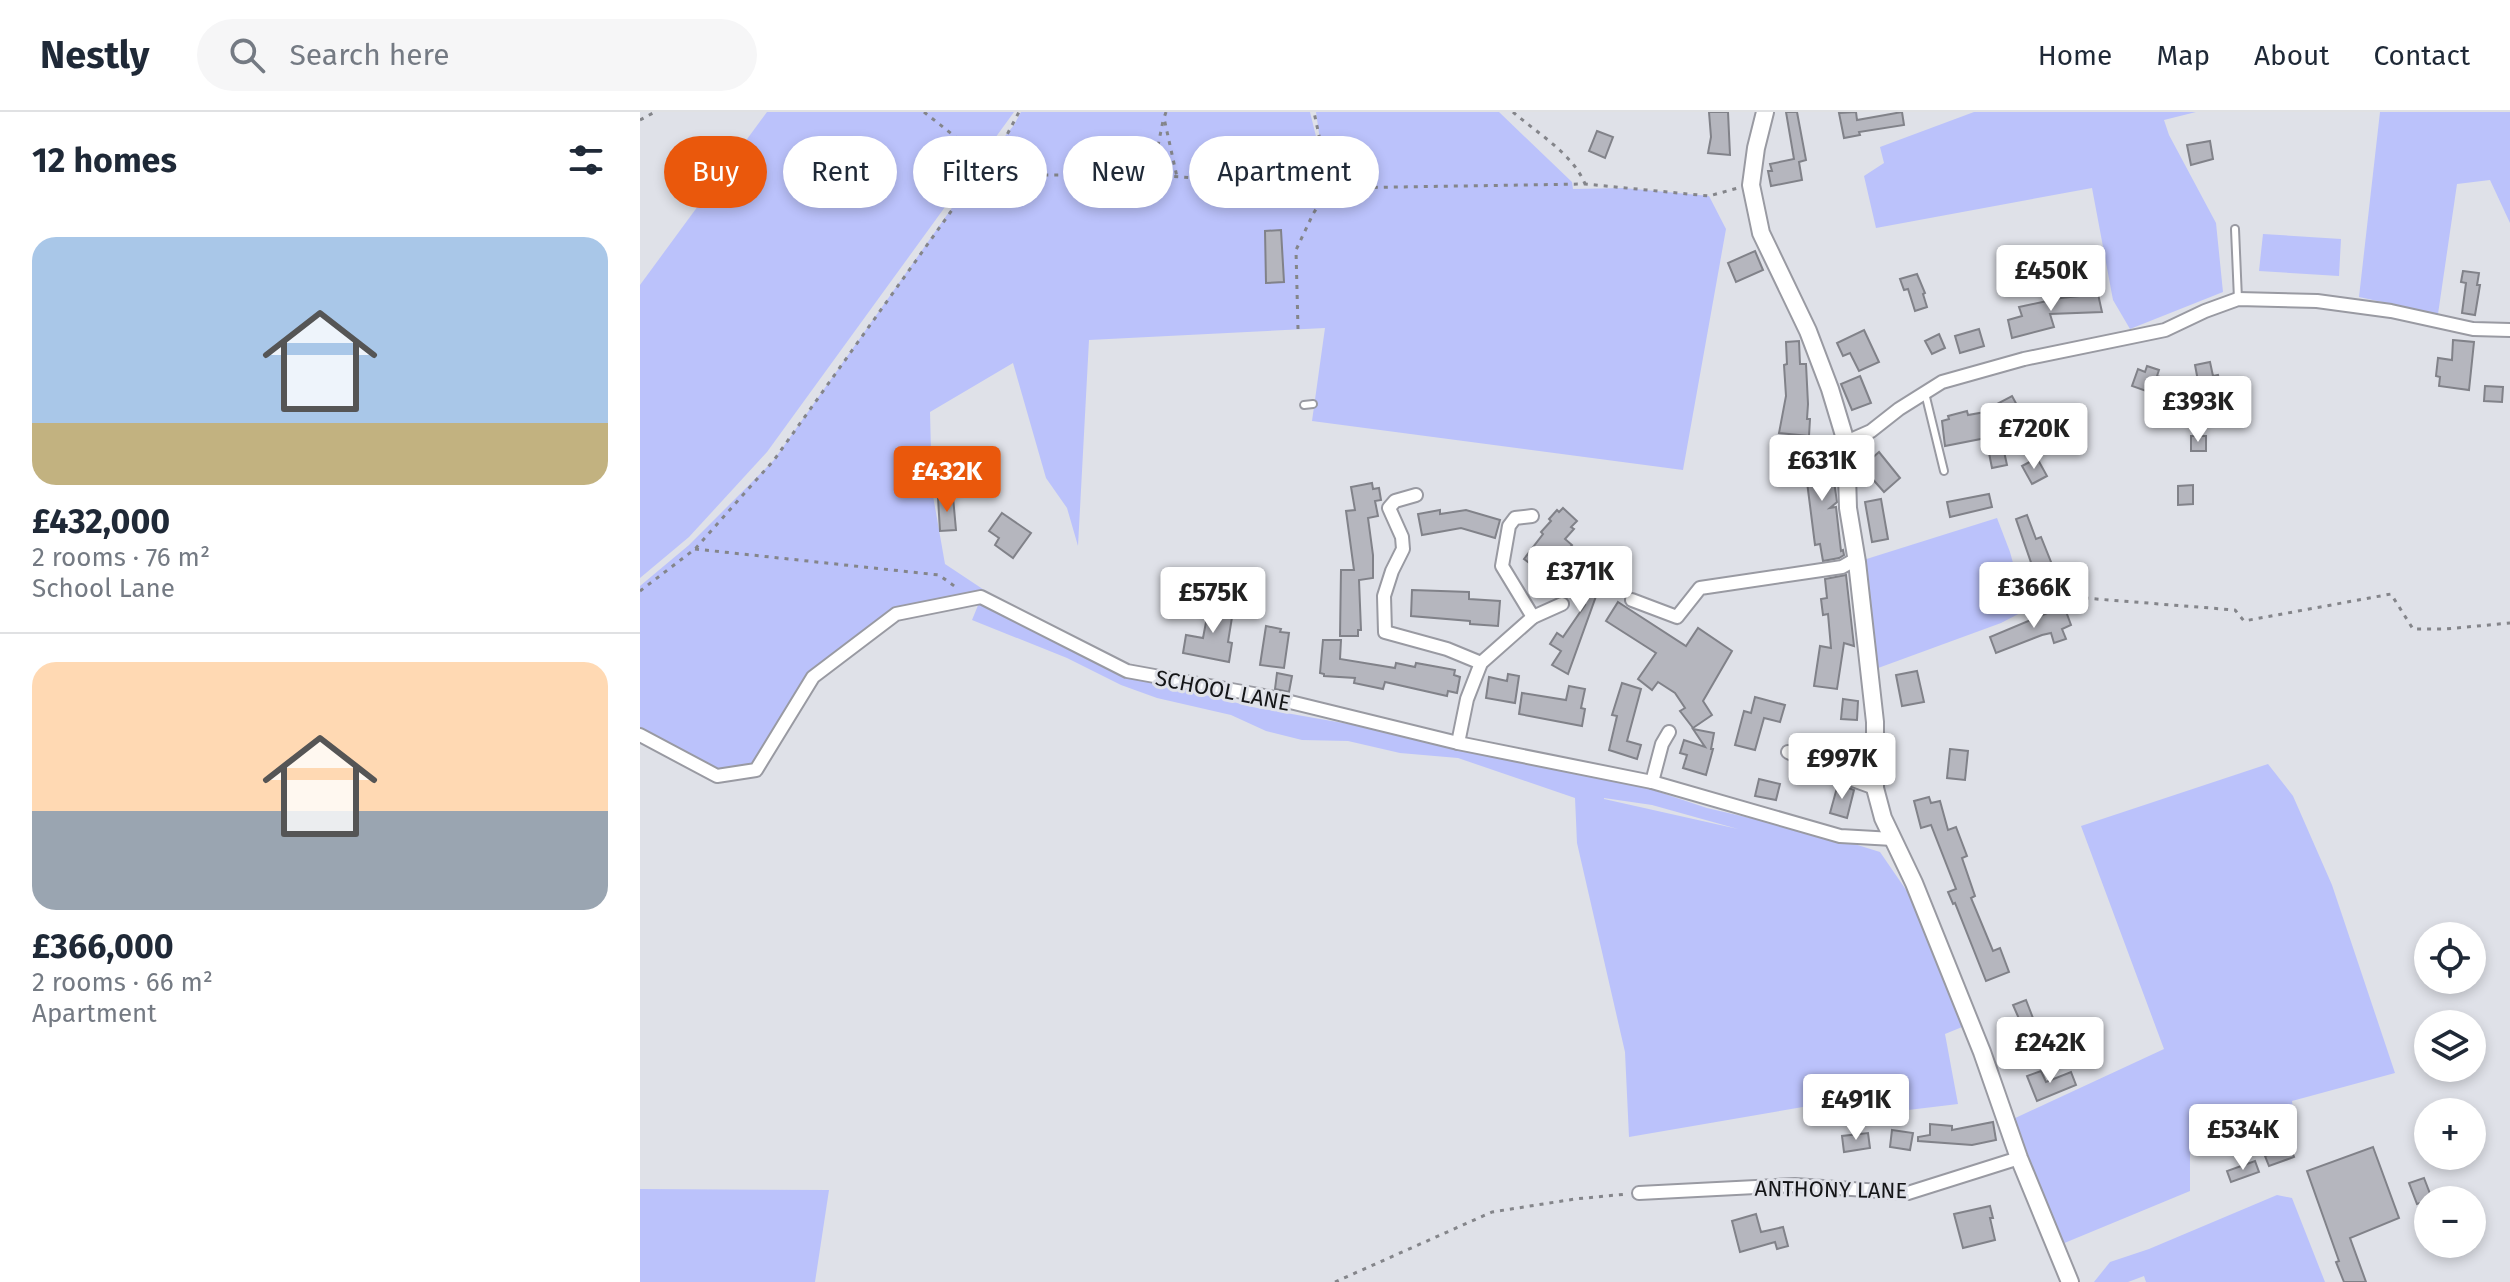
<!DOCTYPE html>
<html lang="en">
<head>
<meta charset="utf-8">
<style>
	body { margin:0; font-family:"Fira Sans",sans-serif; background:#f6f6f7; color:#1f2937; height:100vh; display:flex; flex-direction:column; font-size:30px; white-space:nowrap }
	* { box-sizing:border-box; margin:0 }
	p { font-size:26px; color:#747a83 }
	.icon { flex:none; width:44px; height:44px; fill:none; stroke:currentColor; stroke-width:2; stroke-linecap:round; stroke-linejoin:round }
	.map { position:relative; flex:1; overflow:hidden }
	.drawer { display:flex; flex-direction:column; background:#fff; width:640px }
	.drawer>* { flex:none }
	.top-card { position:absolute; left:24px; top:24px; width:760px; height:72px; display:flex; gap:16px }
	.controls { position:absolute; left:1774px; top:810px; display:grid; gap:16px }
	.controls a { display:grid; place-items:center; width:72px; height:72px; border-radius:50%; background:#fff; box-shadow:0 4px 12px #0003; font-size:40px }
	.price { position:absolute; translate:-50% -68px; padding:0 18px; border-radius:8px; background:#fff; color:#222; font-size:26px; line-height:52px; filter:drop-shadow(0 2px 4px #0008) }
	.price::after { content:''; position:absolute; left:50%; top:48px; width:24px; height:18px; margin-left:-12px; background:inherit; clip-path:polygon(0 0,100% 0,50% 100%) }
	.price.on { background:#ea580c; color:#fff }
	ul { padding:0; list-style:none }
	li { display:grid; align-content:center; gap:16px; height:424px; padding:0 32px }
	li+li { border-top:2px solid #e0e1e3 }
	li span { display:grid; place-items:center; height:248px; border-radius:24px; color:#555 }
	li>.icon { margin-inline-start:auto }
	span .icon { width:144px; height:144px; fill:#fffc; stroke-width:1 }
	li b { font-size:34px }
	h2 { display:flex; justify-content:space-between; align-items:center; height:96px; padding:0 32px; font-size:34px }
	.tag { padding:0 28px; border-radius:36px; background:#fff; box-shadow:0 4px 12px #0003; font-size:28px; line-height:72px }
	.tag.on { background:#ea580c; color:#fff }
	header { display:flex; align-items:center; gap:48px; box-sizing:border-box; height:112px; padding:0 40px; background:#fff; border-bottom:2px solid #e0e1e3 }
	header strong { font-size:38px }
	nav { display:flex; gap:44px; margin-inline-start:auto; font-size:28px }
	.search { width:560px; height:72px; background:#f6f6f7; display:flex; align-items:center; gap:20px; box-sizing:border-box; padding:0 28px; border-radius:44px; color:#747a83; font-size:30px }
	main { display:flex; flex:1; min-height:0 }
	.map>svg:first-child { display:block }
</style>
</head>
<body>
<header>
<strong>Nestly</strong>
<div class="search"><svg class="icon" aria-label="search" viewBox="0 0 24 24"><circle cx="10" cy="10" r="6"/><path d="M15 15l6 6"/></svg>Search here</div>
<nav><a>Home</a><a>Map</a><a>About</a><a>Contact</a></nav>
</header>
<main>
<section class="drawer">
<h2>12 homes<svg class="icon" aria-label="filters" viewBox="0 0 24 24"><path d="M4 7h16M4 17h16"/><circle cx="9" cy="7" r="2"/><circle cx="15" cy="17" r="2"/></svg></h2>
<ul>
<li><span style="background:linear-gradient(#a9c7e8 75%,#c2b280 0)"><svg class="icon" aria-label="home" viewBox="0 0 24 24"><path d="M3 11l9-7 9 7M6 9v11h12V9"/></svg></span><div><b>£432,000</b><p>2 rooms · 76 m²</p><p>School Lane</p></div></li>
<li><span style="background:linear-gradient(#ffd9b3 60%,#9aa5b1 0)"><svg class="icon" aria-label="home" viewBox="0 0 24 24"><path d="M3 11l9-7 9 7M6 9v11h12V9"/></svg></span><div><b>£366,000</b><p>2 rooms · 66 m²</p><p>Apartment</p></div></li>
</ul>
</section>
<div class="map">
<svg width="1870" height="1170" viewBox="0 0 1870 1170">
	<rect width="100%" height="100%" fill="#dfe1e8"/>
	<g fill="#bbc2fb" fill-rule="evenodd">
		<polygon points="127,0 374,0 127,340 49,425 0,466 0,173"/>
		<path d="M381,0H670L684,57L676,0H859L932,70L933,77L984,76L1069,84L1086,117L1043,358L672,309L685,216L449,228L438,434L427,396L406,366L373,251L290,300L292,378L305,452L424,531L482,562L617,596L818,631L1001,674L1067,696L1195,726L1240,740L1271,785L1294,832L1327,913L1305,922L1318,992L1235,1002L1233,983L989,1025L985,940L937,731L935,686L818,646L760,641L708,629L662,628L626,619L591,603L517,586L481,573L427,546L332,508L341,486L256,502L173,565L116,658L77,664L0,616V474L49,433L134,348L345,49L374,13ZM964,686L1012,693L1098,717L964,687Z"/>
		<polygon points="1334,0 1556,0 1524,8 1529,23 1576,111 1583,180 1490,217 1473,188 1452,76 1236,116 1224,64 1244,51 1240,35"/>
		<polygon points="1740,0 1870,0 1870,111 1850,68 1817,72 1798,202 1719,185"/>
		<polygon points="1623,122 1701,127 1699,164 1619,159"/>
		<polygon points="1357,406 1370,440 1386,498 1361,511 1230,559 1217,450"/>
		<polygon points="1628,652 1653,684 1692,773 1755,961 1652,989 1655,1011 1572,1044 1550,1040 1550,1079 1422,1132 1371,1008 1524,937 1441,714"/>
		<polygon points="0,1077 189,1078 175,1170 0,1170"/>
		<polygon points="1637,1083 1652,1086 1685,1170 1506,1170 1504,1164 1488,1170 1454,1170 1470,1150 1509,1137"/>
	</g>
	<g fill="#b5b6be" stroke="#818289" stroke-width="2">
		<polygon points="1069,0 1088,0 1090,43 1068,41 1071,25"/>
		<polygon points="1146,0 1157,0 1166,48 1159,50 1162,68 1131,74 1128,59 1132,59 1130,52 1154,47"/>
		<polygon points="1216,0 1217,8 1262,0 1264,13 1219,20 1220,23 1204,26 1199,1"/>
		<polygon points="957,19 973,25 965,46 949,39"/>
		<polygon points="1570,29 1573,47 1551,53 1547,33"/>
		<polygon points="641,118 644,170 626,171 625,119"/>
		<polygon points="1115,139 1123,158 1096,170 1088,151"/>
		<polygon points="1823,159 1839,161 1837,173 1840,173 1835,203 1822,201 1826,171 1821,170"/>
		<polygon points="1277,162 1285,181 1283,182 1287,195 1275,199 1268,177 1264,178 1260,167"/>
		<polygon points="1458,182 1462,200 1410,202 1414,215 1372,226 1368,208 1382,204 1379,195 1421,186"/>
		<polygon points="1339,217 1344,234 1320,241 1315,224"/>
		<polygon points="1224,218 1239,250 1219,259 1210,241 1203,244 1197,231"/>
		<polygon points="1299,222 1305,236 1292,242 1285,229"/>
		<polygon points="1813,228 1834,230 1829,278 1799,274 1800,265 1796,264 1798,246 1812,248"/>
		<polygon points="1159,229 1160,252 1166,252 1168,292 1167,307 1170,307 1169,324 1139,321 1146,284 1144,253 1147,252 1146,230"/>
		<polygon points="1570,250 1573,264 1578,263 1581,276 1573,277 1574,282 1561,285 1555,253"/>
		<polygon points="1507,254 1519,258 1517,264 1532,269 1526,286 1492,274 1498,257 1505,260"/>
		<polygon points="1220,264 1231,291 1212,298 1201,272"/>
		<polygon points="1845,274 1863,275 1862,290 1844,289"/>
		<polygon points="1372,284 1378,295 1371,299 1377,307 1368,313 1369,319 1360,321 1367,353 1352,356 1346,326 1305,334 1302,309 1309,307 1308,304 1327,299 1328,303 1356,298 1353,294"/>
		<rect x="1551" y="324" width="15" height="15"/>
		<polygon points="1163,335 1186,335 1186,370 1194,369 1197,390 1190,396 1196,395 1201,439 1203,438 1204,443 1199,446 1183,449 1180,432 1175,433 1166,362 1162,362"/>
		<polygon points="1239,340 1260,366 1244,380 1222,355"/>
		<polygon points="1397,346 1407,364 1392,372 1382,354"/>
		<polygon points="732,371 733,377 739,376 741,388 735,389 738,404 728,406 733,443 733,466 719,468 721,518 718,518 718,524 700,524 701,458 714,458 706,399 715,398 711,375"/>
		<polygon points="1553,373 1553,392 1538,393 1538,374"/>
		<polygon points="1349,382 1352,395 1310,405 1307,390"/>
		<polygon points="313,385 316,418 300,419 298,386"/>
		<polygon points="1241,387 1248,427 1232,430 1225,390"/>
		<polygon points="923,396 937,409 931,415 934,417 925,427 932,433 924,442 922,440 905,463 884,447 903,422 901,420 911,409 909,407 917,398 919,400"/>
		<polygon points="800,398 800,402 826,398 860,408 855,426 821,416 782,423 778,402"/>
		<polygon points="362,401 391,421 373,446 355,433 359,426 349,419"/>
		<polygon points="1387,403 1396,427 1401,425 1413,455 1395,462 1376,407"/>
		<polygon points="952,442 969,448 928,562 912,553 921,539 910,532 917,521 923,525 945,493 935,489"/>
		<polygon points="1206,463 1214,534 1204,531 1197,577 1174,574 1180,534 1191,536 1188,502 1183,503 1181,487 1187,486 1185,467"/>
		<polygon points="772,478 829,480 829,487 860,489 858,514 830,512 830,509 771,504"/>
		<polygon points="570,489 594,493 588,530 592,531 589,550 543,541 546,523 563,526"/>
		<polygon points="978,490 1046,534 1058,516 1092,539 1063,589 1072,603 1053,616 1040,599 1045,596 1035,581 1018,570 1012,578 998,567 1016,541 966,509"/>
		<polygon points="1424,494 1431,513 1422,517 1426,527 1414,531 1411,521 1402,523 1356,541 1350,525"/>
		<polygon points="626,514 641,517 640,520 649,521 644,556 620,553"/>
		<polygon points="683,528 701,528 700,547 755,556 756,551 775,555 776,551 815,558 814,563 820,565 817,581 808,579 807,584 745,570 743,577 714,571 715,566 684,564 684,562 680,561"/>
		<polygon points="1277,559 1284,590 1262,594 1256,563"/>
		<polygon points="637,561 652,564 649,580 635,577"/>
		<polygon points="868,562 879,564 875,591 846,586 849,565 867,569"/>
		<polygon points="982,571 1001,577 987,629 1001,633 997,647 969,638 977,604 972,603"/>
		<polygon points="929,574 945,577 941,596 945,597 942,614 879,602 882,581 926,588"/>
		<polygon points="1115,585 1145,593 1140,610 1124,606 1115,638 1095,633 1104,599 1111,601"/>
		<polygon points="1203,587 1218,589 1217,608 1201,607"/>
		<polygon points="1053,617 1074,621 1071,637 1073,637 1066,663 1043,656 1047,643 1040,641 1044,628 1065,635"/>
		<polygon points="1198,630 1218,631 1217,660 1204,655 1205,642 1197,641"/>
		<polygon points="1310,637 1328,639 1325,668 1307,666"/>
		<polygon points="1119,667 1140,672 1136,688 1115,684"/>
		<polygon points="1198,672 1214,678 1207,706 1190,701"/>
		<polygon points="1289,685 1291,691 1300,689 1308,718 1316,715 1327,744 1322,746 1335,784 1331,786 1353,839 1360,836 1369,860 1346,869 1315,791 1313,792 1308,780 1316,777 1291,713 1281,716 1274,689"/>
		<polygon points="1386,888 1403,932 1378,942 1367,915 1380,909 1373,893"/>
		<polygon points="1401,959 1406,970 1431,960 1436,973 1397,989 1387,964"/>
		<polygon points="1353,1010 1356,1028 1332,1033 1278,1029 1278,1025 1290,1023 1290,1012 1312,1014 1312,1018"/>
		<polygon points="1252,1018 1273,1021 1270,1038 1250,1035"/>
		<polygon points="1228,1021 1230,1036 1204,1040 1202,1024"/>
		<polygon points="1650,1034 1654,1045 1629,1054 1625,1044"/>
		<polygon points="1733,1035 1759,1106 1710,1126 1726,1170 1704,1170 1696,1150 1699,1149 1667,1059"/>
		<polygon points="1615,1049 1619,1060 1591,1070 1587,1059"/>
		<polygon points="1784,1066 1792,1087 1777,1092 1769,1071"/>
		<polygon points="1350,1094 1353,1106 1350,1106 1355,1128 1323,1136 1314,1102"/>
		<polygon points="1116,1102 1121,1120 1143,1115 1148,1134 1137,1137 1135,1130 1100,1140 1092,1109"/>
	</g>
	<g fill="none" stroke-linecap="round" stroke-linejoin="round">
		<g stroke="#999aa2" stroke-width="10">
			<g id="service">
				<polyline points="1595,117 1598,187"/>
				<polyline points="1285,281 1304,359"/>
				<polyline points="664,293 673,292"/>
			</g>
		</g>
		<g stroke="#999aa2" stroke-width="16">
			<g id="minor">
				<polyline points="1206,330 1231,319 1259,297 1302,270 1384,247 1525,218 1565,199 1598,187 1677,189 1751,199 1833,217 1870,218"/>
				<polyline points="776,383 755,389 749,396 762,425 763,437 752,459 744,484 745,520 807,537 841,551"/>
				<polyline points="892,404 875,406 869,414 862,454 893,505"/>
				<polyline points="992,488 1037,505 1060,476 1202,455 1216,447"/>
				<polyline points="0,623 77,664 116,658 173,565 256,502 341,485 487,559 630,585 818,631 1012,670 1200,724 1253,727"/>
				<polyline points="818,631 827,587 841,551 893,505 922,492"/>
				<polyline points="1148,640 1191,660 1235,676"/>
				<polyline points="1012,670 1022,632 1029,620"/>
				<polyline points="999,1081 1155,1073 1268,1081 1379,1046"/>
			</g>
		</g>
		<g stroke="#999aa2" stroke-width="20">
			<polyline id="tertiary" points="1125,0 1116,36 1111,73 1121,121 1168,219 1190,277 1206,330 1208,396 1217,450 1235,610 1235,676 1243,706 1274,771 1342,940 1379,1046 1430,1170"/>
		</g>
		<g stroke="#84858a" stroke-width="3" stroke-dasharray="4 6" stroke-linecap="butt">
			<polyline points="284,0 351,53 389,63 512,63 697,76 945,72 1069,84 1098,76"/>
			<polyline points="526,0 524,6 537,65"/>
			<path d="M873,0C897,21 933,42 945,72"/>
			<polyline points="0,8 15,0"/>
			<polyline points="512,63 523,9"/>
			<polyline points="658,217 656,138 673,102 690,75 674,0"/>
			<polyline points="55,437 299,463 317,476"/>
			<polyline points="0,479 55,437 134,348 322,84 351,53 379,0"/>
			<polyline points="1386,499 1444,486 1595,498 1604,509 1751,482 1773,517 1805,517 1870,511"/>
			<polyline points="695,1170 852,1100 935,1087 987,1082"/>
		</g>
		<use href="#service" stroke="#fff" stroke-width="6"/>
		<use href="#minor" stroke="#fff" stroke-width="12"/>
		<use href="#tertiary" stroke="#fff" stroke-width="16"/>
	</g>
	<g text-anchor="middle" stroke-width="6" stroke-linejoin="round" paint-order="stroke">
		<g font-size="22" fill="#151618" stroke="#dfe1e8">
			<text transform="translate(583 578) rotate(11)" y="8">SCHOOL LANE</text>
			<text transform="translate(1191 1077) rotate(1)" y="8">ANTHONY LANE</text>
		</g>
	</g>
</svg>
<div class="controls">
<a><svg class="icon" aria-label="locate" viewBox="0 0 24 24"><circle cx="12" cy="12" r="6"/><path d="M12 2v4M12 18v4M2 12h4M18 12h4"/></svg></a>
<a><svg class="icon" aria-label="layers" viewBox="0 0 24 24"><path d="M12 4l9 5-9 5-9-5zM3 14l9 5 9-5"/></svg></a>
<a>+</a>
<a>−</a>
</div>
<b class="price" style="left:1411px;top:201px">£450K</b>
<b class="price" style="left:1558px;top:332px">£393K</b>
<b class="price" style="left:1394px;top:359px">£720K</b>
<b class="price" style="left:1182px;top:391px">£631K</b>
<b class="price on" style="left:307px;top:402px">£432K</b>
<b class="price" style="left:940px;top:502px">£371K</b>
<b class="price" style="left:1394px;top:518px">£366K</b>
<b class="price" style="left:573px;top:523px">£575K</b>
<b class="price" style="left:1202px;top:689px">£997K</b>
<b class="price" style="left:1410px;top:973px">£242K</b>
<b class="price" style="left:1216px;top:1030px">£491K</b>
<b class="price" style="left:1603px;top:1060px">£534K</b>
<div class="top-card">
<a class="tag on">Buy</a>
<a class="tag">Rent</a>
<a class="tag">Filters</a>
<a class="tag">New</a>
<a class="tag">Apartment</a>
</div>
</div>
</main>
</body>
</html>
